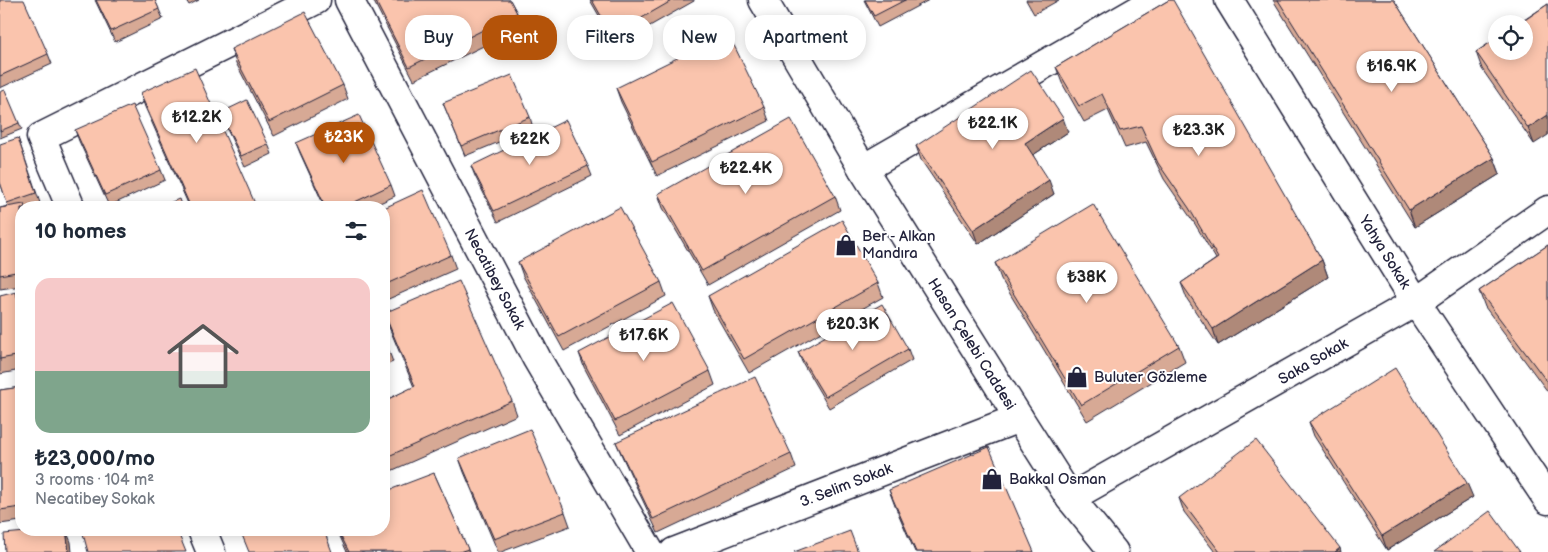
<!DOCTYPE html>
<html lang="en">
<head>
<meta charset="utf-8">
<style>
	body { margin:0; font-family:"Balsamiq Sans",sans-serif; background:#f6f6f7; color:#1f2937; height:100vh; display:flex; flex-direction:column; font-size:19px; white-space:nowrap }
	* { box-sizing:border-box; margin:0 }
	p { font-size:16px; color:#747a83 }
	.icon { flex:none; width:28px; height:28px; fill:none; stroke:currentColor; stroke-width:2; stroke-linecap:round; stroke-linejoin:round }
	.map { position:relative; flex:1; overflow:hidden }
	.panel { position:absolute; left:15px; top:201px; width:375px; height:335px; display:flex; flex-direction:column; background:#fff; border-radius:20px; box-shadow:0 2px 12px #0003 }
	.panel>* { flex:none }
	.banner { position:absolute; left:405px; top:15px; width:475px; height:45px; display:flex; gap:10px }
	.fabs { position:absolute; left:1488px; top:15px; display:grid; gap:10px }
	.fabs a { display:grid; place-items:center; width:45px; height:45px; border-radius:50%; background:#fff; box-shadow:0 2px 12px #0003; font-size:25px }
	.price { position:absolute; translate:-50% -42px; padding:0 11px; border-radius:18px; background:#fff; color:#222; font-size:16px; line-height:32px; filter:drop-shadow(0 1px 2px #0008) }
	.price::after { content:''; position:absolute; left:50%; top:30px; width:15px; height:11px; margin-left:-8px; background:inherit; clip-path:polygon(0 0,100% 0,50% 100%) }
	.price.active { background:#b45309; color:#fff }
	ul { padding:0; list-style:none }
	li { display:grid; align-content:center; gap:10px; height:265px; padding:0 20px }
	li+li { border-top:1px solid #e0e1e3 }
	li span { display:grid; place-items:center; height:155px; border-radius:15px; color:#555 }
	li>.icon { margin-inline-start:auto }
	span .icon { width:90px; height:90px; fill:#fffc; stroke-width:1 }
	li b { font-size:21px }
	h2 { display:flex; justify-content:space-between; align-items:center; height:60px; padding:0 20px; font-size:21px }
	.pill { padding:0 18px; border-radius:20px; background:#fff; box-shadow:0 2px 12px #0003; font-size:18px; line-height:45px }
	.pill.active { background:#b45309; color:#fff }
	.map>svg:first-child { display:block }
</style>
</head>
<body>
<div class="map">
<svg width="1548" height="552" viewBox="0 0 1548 552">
	<rect width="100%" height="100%" fill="#fff"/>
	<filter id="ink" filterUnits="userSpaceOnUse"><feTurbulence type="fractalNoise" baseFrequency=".02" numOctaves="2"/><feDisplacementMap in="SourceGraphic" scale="10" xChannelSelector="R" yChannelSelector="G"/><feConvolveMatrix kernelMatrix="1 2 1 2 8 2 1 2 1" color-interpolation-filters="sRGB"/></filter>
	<g filter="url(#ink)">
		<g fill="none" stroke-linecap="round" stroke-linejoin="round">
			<g stroke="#22223b" stroke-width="31">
				<g id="minor">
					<polyline points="349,0 537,359 650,552"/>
					<polyline points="763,0 863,169 1019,418 1070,498 1114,552"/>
					<polyline points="1229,0 1416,302 1548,500"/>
					<polyline points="863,169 1156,0"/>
					<polyline points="71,208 41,137 316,0"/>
					<polyline points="1070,498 1416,302 1548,210"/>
					<polyline points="202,530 211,552"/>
					<polyline points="674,552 1019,418"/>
				</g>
			</g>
			<use href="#minor" stroke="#fff" stroke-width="28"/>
		</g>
		<g fill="#d7a995" stroke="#22223b">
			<polygon points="0,0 48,54 52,64 0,88"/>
			<polygon points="95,0 155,0 163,19 115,42"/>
			<polygon points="186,0 199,0 189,5"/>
			<polygon points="373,0 510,0 517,13 522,27 414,80"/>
			<polygon points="590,0 694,0 694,1 616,45"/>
			<polygon points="864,0 929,0 878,27"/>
			<polygon points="1026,0 1059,0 1034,14"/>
			<polygon points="1169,0 1322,260 1328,277 1218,345 1187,299 1181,283 1216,259 1195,224 1164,179 1146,142 1125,148 1108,110 1084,122 1062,83 1056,67"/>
			<polygon points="1273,0 1394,0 1494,158 1500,174 1415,227"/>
			<polygon points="1548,4 1534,144 1482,69 1476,52"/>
			<polygon points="231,49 343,85 348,99 274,136 236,63"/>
			<polygon points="616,88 764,107 769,121 657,176 621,102"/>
			<polygon points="0,92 19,123 22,129 0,138"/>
			<polygon points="140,93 257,208 190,208 145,107"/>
			<polygon points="443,103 530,117 533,128 465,156"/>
			<polygon points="220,113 268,144 272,154 245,167 224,123"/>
			<polygon points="75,130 161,170 165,180 109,206 79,141"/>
			<polygon points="1068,132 1033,155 1054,194 978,244 921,160 916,146"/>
			<polygon points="18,138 40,203 28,208 21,208 21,286 0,289 0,208 8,206 0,182"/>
			<polygon points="296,143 391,185 395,196 369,208 325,208 300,153"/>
			<polygon points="471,166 588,166 592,176 498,222 475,176"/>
			<polygon points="658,194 835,196 840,210 708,285 663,208"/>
			<polygon points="384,208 451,255 456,269 384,301"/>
			<polygon points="1548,245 1548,392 1485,307 1479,291"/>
			<polygon points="518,262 661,282 666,296 564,351 523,276"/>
			<polygon points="995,263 1179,346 1185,362 1087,421 1001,279"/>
			<polygon points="878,283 883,297 749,373 713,310 708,296"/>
			<polygon points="0,296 21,307 21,370 0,374"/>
			<polygon points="384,314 512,401 517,415 384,474 384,401 414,387 389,327"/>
			<polygon points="384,338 393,362 384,366"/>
			<polygon points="908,349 912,360 829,408 802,362 798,352"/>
			<polygon points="579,353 710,371 715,385 620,435 584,367"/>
			<polygon points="21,387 21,521 0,524 0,390"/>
			<polygon points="1309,422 1473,497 1387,550 1314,436"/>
			<polygon points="616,442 791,454 796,468 658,533 622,456"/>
			<polygon points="459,458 565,512 570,526 501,552 498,552 464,472"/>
			<polygon points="434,473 469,552 347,552 337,530 384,530"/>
			<polygon points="889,490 1034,552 915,552 895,506"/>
			<polygon points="1179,498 1341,552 1215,552 1184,512"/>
		</g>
		<g fill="#af8979" stroke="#22223b">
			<polygon points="1548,115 1548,135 1534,144 1528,128"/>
			<polygon points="1063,118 1068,132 1030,157 1025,143"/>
			<polygon points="1494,158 1500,174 1415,227 1409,210"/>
			<polygon points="1049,180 1054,194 978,244 973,230"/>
			<polygon points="1322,260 1328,277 1218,345 1213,329"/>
			<polygon points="16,292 21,307 21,316"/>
			<polygon points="1467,483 1473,497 1387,550 1382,536"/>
			<polygon points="66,530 71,542 72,552 69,552"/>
			<polygon points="1340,548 1341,552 1335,552"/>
		</g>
		<g fill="#fac4ad" stroke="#22223b">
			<polygon points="0,0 24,0 48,54 0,76"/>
			<polygon points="96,0 155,0 159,9 111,31"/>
			<polygon points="375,0 510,0 517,13 409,67"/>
			<polygon points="592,0 673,0 612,35"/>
			<polygon points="865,0 905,0 874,16"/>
			<polygon points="1169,0 1173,0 1322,260 1213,329 1181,283 1218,258 1189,208 1158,163 1141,126 1120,131 1102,94 1079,106 1056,67"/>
			<polygon points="1278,0 1394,0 1494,158 1409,210"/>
			<polygon points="1548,4 1548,115 1528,128 1476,52 1496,39 1496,51 1524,51 1524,24 1519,24"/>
			<polygon points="305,12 343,85 269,122 231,49"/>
			<polygon points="728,33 764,107 652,162 616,88"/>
			<polygon points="195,68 257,208 191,208 140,93"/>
			<polygon points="1031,70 1063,118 1025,143 1049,180 973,230 916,146"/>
			<polygon points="512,75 530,117 461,146 443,103"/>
			<polygon points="5,90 19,123 0,131 0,92"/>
			<polygon points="247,100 268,144 241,156 220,113"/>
			<polygon points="132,105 161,170 105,195 75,130"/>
			<polygon points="359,115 391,185 342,208 326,208 296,143"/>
			<polygon points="791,119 835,196 702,271 658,194"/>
			<polygon points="566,120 588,166 494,211 471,166"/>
			<polygon points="18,138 36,193 7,203 0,182 0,144"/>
			<polygon points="423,190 451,255 384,285 384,208"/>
			<polygon points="179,199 182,208 157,208"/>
			<polygon points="24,204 25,208 21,208 21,271 0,275 0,208"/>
			<polygon points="1093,204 1179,346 1081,405 995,263"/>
			<polygon points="620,207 661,282 559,337 518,262"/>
			<polygon points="842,220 878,283 744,359 708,296"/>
			<polygon points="1548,245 1548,383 1479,291"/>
			<polygon points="459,281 512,401 384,458 384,401 415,386 384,313"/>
			<polygon points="16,292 21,316 21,355 0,359 0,296"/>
			<polygon points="673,303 710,371 615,421 579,353"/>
			<polygon points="882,304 908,349 825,397 798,352"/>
			<polygon points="384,338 389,352 384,354"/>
			<polygon points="1395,368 1467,483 1382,536 1309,422"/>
			<polygon points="755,377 791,454 653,519 616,442"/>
			<polygon points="21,387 21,507 0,510 0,390"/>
			<polygon points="530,429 565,512 494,539 459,458"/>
			<polygon points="1256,440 1340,548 1335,552 1220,552 1179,498"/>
			<polygon points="989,447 1034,552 916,552 889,490"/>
			<polygon points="434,473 468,549 459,552 349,552 338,530 384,530 384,492"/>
			<polygon points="1490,511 1520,552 1434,552"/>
			<polygon points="47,530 66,530 69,552 5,552 4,534"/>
			<polygon points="82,530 177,530 186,552 88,552"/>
			<polygon points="240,530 324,530 332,552 249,552"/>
			<polygon points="850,531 858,552 794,552"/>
		</g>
	</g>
	<defs>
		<g id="shop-bare" transform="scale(1.725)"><path d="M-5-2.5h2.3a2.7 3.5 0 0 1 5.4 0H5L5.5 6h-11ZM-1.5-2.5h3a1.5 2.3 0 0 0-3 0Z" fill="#22223b" stroke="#fff" stroke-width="2.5" paint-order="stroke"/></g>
	</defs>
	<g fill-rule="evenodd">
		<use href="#shop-bare" x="846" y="245"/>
		<use href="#shop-bare" x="1077" y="377"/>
		<use href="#shop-bare" x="992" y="479"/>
	</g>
	<g text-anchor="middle" stroke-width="4" stroke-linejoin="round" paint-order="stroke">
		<g font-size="15" fill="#22223b" stroke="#fff" text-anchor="start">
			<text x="862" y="241">Ber - Alkan<tspan x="862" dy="17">Mandıra</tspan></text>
			<text x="1094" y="382">Buluter Gözleme</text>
			<text x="1009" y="484">Bakkal Osman</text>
		</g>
		<g font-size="15" fill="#22223b" stroke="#fff">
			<text transform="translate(1385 252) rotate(58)" y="5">Yahya Sokak</text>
			<text transform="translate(495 279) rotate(62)" y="5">Necatibey Sokak</text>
			<text transform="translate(972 344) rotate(58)" y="5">Hasan Çelebi Caddesi</text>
			<text transform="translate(1313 361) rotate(-30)" y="5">Saka Sokak</text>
			<text transform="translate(846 485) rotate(-21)" y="5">3. Selim Sokak</text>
		</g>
	</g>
</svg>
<div class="fabs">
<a><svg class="icon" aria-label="locate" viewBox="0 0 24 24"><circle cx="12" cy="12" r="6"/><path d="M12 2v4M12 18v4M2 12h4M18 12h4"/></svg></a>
</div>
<b class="price" style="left:1392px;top:93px">₺16.9K</b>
<b class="price" style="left:197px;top:144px">₺12.2K</b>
<b class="price" style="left:993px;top:150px">₺22.1K</b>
<b class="price" style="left:1199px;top:157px">₺23.3K</b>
<b class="price active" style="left:344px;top:164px">₺23K</b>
<b class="price" style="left:530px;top:166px">₺22K</b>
<b class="price" style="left:746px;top:195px">₺22.4K</b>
<b class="price" style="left:1087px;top:304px">₺38K</b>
<b class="price" style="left:853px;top:351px">₺20.3K</b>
<b class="price" style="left:644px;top:362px">₺17.6K</b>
<div class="banner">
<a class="pill">Buy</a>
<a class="pill active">Rent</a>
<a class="pill">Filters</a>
<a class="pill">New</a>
<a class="pill">Apartment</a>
</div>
<section class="panel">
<h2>10 homes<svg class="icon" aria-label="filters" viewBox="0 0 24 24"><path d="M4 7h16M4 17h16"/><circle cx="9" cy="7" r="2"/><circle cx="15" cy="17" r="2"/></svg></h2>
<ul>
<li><span style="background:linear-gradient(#f6c9c9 60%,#7fa58c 0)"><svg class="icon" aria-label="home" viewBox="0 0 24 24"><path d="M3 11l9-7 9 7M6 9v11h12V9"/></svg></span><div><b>₺23,000/mo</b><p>3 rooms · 104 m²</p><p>Necatibey Sokak</p></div></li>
</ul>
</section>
</div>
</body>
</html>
